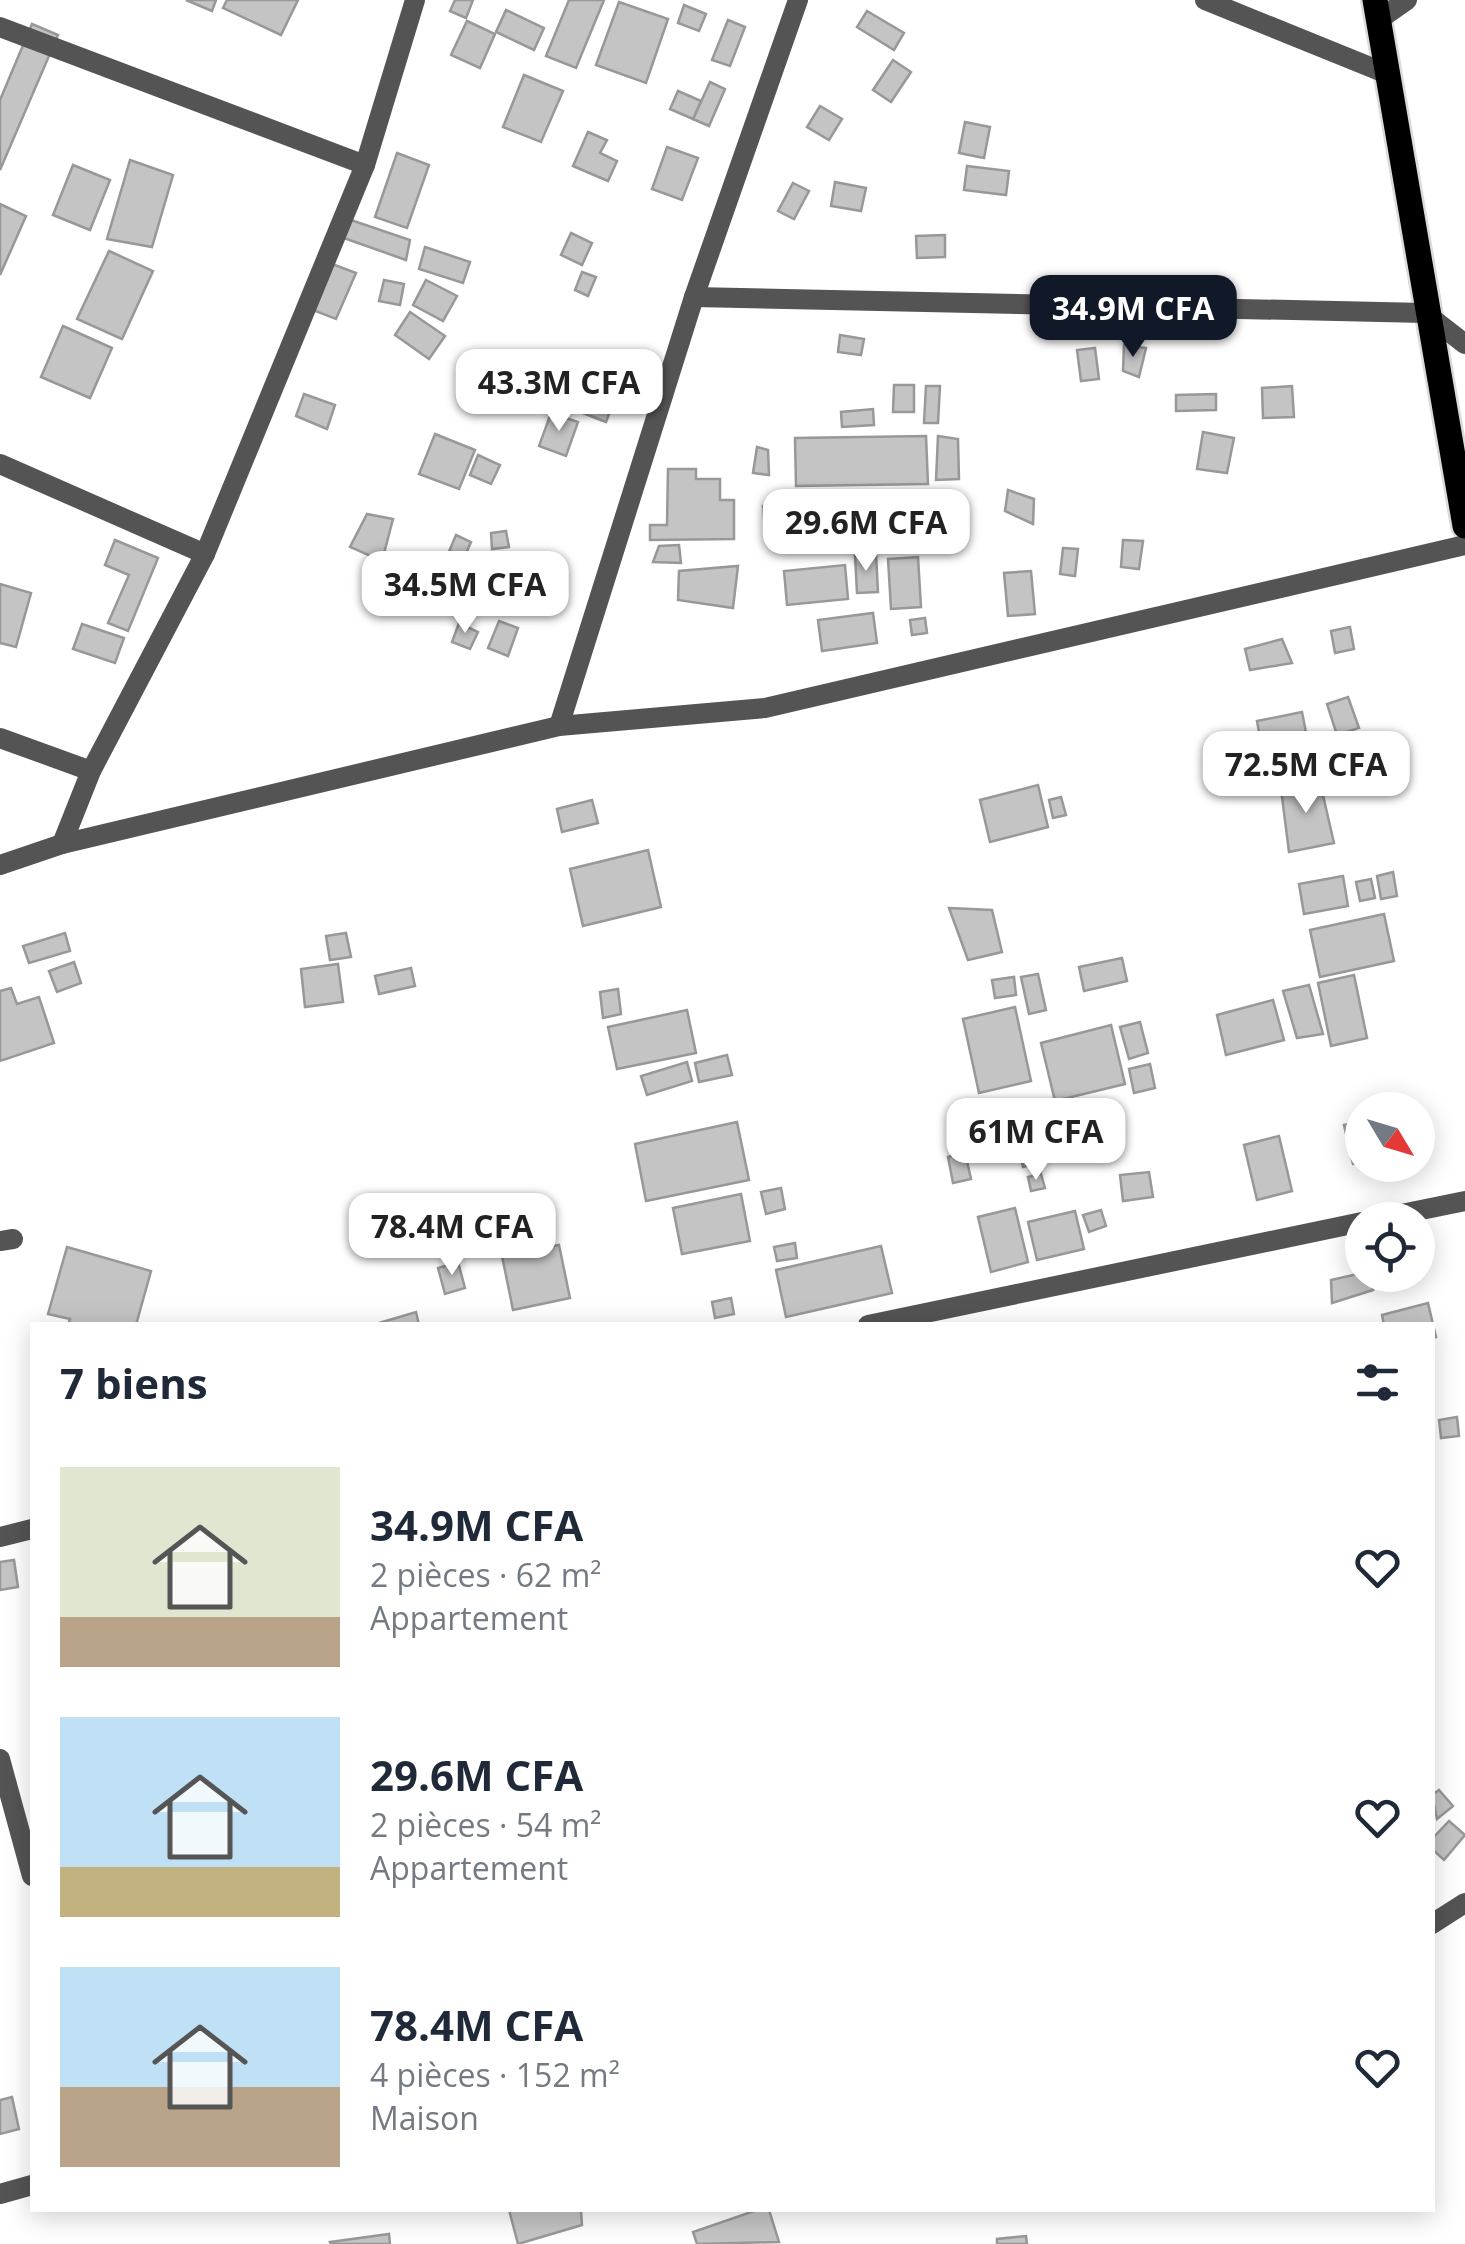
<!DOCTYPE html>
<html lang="fr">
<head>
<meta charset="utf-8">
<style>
	body { margin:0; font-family:"Open Sans",sans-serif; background:#f2f2f3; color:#1f2937; height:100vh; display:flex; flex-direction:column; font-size:38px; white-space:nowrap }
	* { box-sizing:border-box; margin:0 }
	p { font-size:32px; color:#747a83 }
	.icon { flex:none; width:55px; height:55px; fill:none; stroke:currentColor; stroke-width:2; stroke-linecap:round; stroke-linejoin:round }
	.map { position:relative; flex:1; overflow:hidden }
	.drawer { position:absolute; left:30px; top:1322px; width:1405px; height:890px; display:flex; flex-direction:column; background:#fff; border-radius:0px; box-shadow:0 5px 25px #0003 }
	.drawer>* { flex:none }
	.needle { width:65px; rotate:128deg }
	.controls { position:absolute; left:1345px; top:1092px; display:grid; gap:20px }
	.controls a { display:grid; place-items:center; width:90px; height:90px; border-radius:50%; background:#fff; box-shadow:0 5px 25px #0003; font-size:50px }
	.price { position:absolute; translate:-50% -85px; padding:0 22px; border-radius:20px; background:#fff; color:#222; font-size:32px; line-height:65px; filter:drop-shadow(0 2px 5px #0008) }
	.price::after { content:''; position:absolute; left:50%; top:60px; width:30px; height:22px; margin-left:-15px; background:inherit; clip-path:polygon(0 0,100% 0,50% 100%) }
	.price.active { background:#111827; color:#fff }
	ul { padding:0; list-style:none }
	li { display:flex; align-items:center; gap:30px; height:250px; padding:0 30px }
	li span { display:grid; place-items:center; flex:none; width:280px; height:200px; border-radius:0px; color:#555 }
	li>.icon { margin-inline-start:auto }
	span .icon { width:120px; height:120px; fill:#fffc; stroke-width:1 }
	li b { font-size:42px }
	h2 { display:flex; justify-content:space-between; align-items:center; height:120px; padding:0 30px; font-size:42px }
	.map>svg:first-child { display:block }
</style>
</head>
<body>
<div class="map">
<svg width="1465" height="2244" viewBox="0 0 1465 2244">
	<rect width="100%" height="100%" fill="#fff"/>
	<g fill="#c4c4c4" stroke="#989898" stroke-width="2.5">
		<polygon points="186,0 216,0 212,11"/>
		<polygon points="227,0 298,0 281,35 223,8"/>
		<polygon points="455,0 473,0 466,18 450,11"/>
		<polygon points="569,0 604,0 576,68 546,56"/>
		<polygon points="619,2 668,19 646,83 596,65"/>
		<polygon points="684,5 706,14 699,31 678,23"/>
		<polygon points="506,10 544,28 534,50 496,32"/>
		<polygon points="867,11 904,33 894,50 857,27"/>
		<polygon points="728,20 745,27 730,66 712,60"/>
		<polygon points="467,21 495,34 480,68 451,55"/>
		<polygon points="32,24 58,35 0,170 0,100"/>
		<polygon points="893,60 911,72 891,102 873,90"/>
		<polygon points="524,75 563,91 541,142 503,127"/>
		<polygon points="710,82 725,89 709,126 693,119"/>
		<polygon points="678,91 701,101 693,119 670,109"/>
		<polygon points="820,106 842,119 829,140 807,127"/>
		<polygon points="965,122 990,127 984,158 959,153"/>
		<polygon points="588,132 607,140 600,153 617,161 608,181 573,166"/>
		<polygon points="667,147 698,158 682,200 652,189"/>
		<polygon points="397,153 429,165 407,228 375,217"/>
		<polygon points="130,160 173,175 152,247 107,239"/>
		<polygon points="73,165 110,180 90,230 53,215"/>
		<polygon points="967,166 1009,171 1006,195 964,190"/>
		<polygon points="835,182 866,188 861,211 831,206"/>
		<polygon points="793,183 809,191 794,219 778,211"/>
		<polygon points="0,204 26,216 0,275"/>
		<polygon points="351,220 410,240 406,260 341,237"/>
		<polygon points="571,233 592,243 582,265 561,255"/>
		<polygon points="945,235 945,257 917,258 916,236"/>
		<polygon points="425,247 470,262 463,283 419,269"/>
		<polygon points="109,251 153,271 122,339 77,319"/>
		<polygon points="332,264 356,273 336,319 313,310"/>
		<polygon points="582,272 596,277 588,296 575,290"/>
		<polygon points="384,280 404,284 400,305 379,301"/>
		<polygon points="426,280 457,296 443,321 413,305"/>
		<polygon points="410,312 445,336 429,359 395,335"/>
		<polygon points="63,326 112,348 90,398 41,377"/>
		<polygon points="840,335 864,339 861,355 838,352"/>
		<polygon points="1124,345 1146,348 1139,377 1123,371"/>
		<polygon points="1095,348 1099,379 1081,381 1077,350"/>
		<polygon points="493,352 525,362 517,389 484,379"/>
		<polygon points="584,356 625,371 606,422 565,406"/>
		<polygon points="894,385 914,385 914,412 893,412"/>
		<polygon points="926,386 940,386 938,423 924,423"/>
		<polygon points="1292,386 1294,417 1263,418 1262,388"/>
		<polygon points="304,394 335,405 327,429 296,416"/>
		<polygon points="1216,394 1216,410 1176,411 1176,395"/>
		<polygon points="873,409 874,425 842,427 841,412"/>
		<polygon points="551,413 578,422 566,456 539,446"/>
		<polygon points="1203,432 1234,438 1227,473 1197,469"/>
		<polygon points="435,434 475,450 459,489 419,474"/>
		<polygon points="926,436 928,484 796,486 795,438"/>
		<polygon points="938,436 958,439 959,479 936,480"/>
		<polygon points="757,447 768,450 769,475 753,473"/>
		<polygon points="478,455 500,465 491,484 470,475"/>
		<polygon points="668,469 696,469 696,479 720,479 720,500 734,500 734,539 650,540 650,525 667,525"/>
		<polygon points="1008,490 1034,499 1033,524 1005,511"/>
		<polygon points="887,499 890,525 852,530 848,503"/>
		<polygon points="827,500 829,526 765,532 763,506"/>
		<polygon points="935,506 937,525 918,527 916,508"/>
		<polygon points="367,514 393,519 382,561 350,547"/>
		<polygon points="506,531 509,547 492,549 491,533"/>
		<polygon points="456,535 471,542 460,567 445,561"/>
		<polygon points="115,540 158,558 128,631 108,623 129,575 105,565"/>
		<polygon points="1123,540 1143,541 1139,569 1121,567"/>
		<polygon points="679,545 681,563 653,562 659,546"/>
		<polygon points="1063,548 1078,549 1075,576 1060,574"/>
		<polygon points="876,554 878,592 857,593 855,555"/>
		<polygon points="918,557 921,607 891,609 888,559"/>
		<polygon points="845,565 848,599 787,605 784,571"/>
		<polygon points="738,566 733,608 678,600 679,571"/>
		<polygon points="1031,571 1035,614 1008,616 1004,573"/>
		<polygon points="0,584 31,593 16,647 0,643"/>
		<polygon points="873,613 877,643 822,651 818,620"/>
		<polygon points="925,618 927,633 912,635 910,620"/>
		<polygon points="499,621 518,628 508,656 488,648"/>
		<polygon points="459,623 478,632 470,649 452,642"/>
		<polygon points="82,624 124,638 115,663 73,649"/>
		<polygon points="1350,627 1354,649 1335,653 1331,631"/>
		<polygon points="1282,639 1292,663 1250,670 1245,649"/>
		<polygon points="1348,697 1359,728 1337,735 1327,704"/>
		<polygon points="1302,712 1312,763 1266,772 1257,721"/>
		<polygon points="1319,778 1334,843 1289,852 1281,789"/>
		<polygon points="1038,785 1048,827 990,842 980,800"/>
		<polygon points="1061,797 1066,815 1053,818 1049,800"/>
		<polygon points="592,800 598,823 562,832 557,809"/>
		<polygon points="648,850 661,907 583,926 570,869"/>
		<polygon points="1393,872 1397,896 1381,899 1377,876"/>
		<polygon points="1343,876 1348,906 1304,914 1299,884"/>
		<polygon points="1371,879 1375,898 1360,901 1356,882"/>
		<polygon points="949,908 992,910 1002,952 968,960"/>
		<polygon points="1384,914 1394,961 1320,977 1310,930"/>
		<polygon points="65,933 70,951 29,963 23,946"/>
		<polygon points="346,933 351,957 330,960 326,936"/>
		<polygon points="1122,958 1127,981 1084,991 1079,967"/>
		<polygon points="74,962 81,983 57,992 49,971"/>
		<polygon points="338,964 343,1002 305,1007 301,969"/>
		<polygon points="411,968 415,986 379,994 375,976"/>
		<polygon points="1038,974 1046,1010 1029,1014 1021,977"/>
		<polygon points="1354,975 1367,1038 1331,1046 1318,983"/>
		<polygon points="1014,977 1016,995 995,998 992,980"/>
		<polygon points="1309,985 1323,1034 1297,1038 1283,991"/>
		<polygon points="11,988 17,1004 39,997 54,1043 0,1061 0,991"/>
		<polygon points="618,989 621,1014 603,1018 600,992"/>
		<polygon points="1273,1000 1284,1040 1226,1055 1217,1015"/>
		<polygon points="1015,1007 1031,1081 979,1093 963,1019"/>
		<polygon points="687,1010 696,1053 617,1069 608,1027"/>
		<polygon points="1140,1022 1148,1053 1129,1059 1120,1027"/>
		<polygon points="1111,1025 1125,1084 1055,1101 1041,1043"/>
		<polygon points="727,1055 732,1075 699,1082 695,1063"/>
		<polygon points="687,1062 692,1081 647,1095 641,1076"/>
		<polygon points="1150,1064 1155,1088 1134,1093 1129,1069"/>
		<polygon points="1049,1120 1052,1133 1037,1136 1043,1162 1023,1167 1014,1128"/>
		<polygon points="1362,1121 1362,1161 1353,1164 1344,1125"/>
		<polygon points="737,1122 749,1180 646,1201 635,1144"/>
		<polygon points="987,1122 991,1139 969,1144 965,1127"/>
		<polygon points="1279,1136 1292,1191 1257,1200 1244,1145"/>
		<polygon points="965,1152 971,1179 953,1183 948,1157"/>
		<polygon points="1149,1172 1153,1197 1123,1201 1120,1175"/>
		<polygon points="1041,1174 1045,1188 1031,1191 1028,1177"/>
		<polygon points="781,1188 785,1209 766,1214 761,1192"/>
		<polygon points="741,1194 750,1241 682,1254 673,1208"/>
		<polygon points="1015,1208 1028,1262 991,1272 978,1217"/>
		<polygon points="1101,1210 1106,1226 1089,1232 1083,1215"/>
		<polygon points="1075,1211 1084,1249 1037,1260 1028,1222"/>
		<polygon points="795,1243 797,1258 777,1261 774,1247"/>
		<polygon points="559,1245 570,1298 513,1310 502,1256"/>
		<polygon points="881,1246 892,1293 786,1317 776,1270"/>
		<polygon points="67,1247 151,1271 136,1325 68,1325 70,1319 48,1314"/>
		<polygon points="458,1262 465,1288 445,1294 438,1268"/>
		<polygon points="1362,1273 1373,1275 1373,1290 1332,1303 1331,1280"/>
		<polygon points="731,1298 734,1314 715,1318 712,1302"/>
		<polygon points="1428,1303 1436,1337 1432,1338 1432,1325 1384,1325 1382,1315"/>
		<polygon points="416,1312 419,1325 379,1325 379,1323"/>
		<polygon points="1457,1417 1459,1436 1441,1438 1439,1420"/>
		<polygon points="14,1560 18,1587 0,1590 0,1562"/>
		<polygon points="1439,1790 1453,1806 1437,1819 1432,1795"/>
		<polygon points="1449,1821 1465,1835 1444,1860 1432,1849 1432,1839"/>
		<polygon points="12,2097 19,2129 0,2134 0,2100"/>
		<polygon points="509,2210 581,2210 582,2225 518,2244"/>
		<polygon points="757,2210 769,2210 779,2242 697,2244 693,2232"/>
		<polygon points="389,2234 390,2244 331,2244 330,2242"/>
		<polygon points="1026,2236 1027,2244 997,2244 997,2239"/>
	</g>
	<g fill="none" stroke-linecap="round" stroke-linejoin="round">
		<g stroke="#dbdbdb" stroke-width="30">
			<polyline id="primary" points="1375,0 1465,526"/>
		</g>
		<g stroke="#545454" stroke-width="20">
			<polyline points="415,0 365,165 205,554 91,771 62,844 559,726 765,708 1465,545"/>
			<polyline points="1205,0 1385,73"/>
			<polyline points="1377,21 1407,0"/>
			<polyline points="0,27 365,165"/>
			<polyline points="694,297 1425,313 1465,344"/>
			<polyline points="0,464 205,554"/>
			<polyline points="559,726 694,297 798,0"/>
			<polyline points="0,738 91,771"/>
			<polyline points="0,865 62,844"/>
			<polyline points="1372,1220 1465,1201"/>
			<polyline points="0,1241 13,1239"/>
			<polyline points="868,1325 1362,1222"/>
			<polyline points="0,1537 32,1529"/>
			<polyline points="0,1759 32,1876"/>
			<polyline points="1432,1924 1465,1903"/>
			<polyline points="0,2194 32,2185"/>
		</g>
		<use href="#primary" stroke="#000" stroke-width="25"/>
	</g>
</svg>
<div class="controls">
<a><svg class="needle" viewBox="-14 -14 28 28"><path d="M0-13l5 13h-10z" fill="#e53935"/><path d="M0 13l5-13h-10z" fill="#747a83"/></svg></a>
<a><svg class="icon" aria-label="locate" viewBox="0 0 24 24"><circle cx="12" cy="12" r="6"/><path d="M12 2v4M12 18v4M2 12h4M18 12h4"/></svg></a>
</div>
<b class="price active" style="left:1133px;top:360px">34.9M CFA</b>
<b class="price" style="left:559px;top:434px">43.3M CFA</b>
<b class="price" style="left:866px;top:574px">29.6M CFA</b>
<b class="price" style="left:465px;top:636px">34.5M CFA</b>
<b class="price" style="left:1306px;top:816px">72.5M CFA</b>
<b class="price" style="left:1036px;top:1183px">61M CFA</b>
<b class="price" style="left:452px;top:1278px">78.4M CFA</b>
<section class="drawer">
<h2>7 biens<svg class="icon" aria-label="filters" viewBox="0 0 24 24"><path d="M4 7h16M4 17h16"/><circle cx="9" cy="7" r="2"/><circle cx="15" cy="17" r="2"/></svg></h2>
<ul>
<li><span style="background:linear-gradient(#dfe7d0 75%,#b9a48a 0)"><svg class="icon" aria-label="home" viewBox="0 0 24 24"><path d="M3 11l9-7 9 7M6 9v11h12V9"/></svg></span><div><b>34.9M CFA</b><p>2 pièces · 62 m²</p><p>Appartement</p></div><svg class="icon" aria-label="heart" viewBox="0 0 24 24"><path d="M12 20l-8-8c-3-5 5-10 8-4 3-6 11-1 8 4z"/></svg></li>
<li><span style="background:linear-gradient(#bfe0f5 75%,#c2b280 0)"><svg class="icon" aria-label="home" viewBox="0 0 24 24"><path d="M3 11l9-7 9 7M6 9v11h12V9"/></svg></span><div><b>29.6M CFA</b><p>2 pièces · 54 m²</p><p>Appartement</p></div><svg class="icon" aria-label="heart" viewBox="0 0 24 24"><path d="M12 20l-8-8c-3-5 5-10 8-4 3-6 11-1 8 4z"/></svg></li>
<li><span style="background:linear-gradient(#bfe0f5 60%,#b9a48a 0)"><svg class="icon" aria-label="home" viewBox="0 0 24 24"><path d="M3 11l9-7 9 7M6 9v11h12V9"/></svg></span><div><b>78.4M CFA</b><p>4 pièces · 152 m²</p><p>Maison</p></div><svg class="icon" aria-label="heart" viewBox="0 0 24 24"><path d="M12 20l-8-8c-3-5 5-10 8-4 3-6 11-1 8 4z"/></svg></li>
</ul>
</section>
</div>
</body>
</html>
